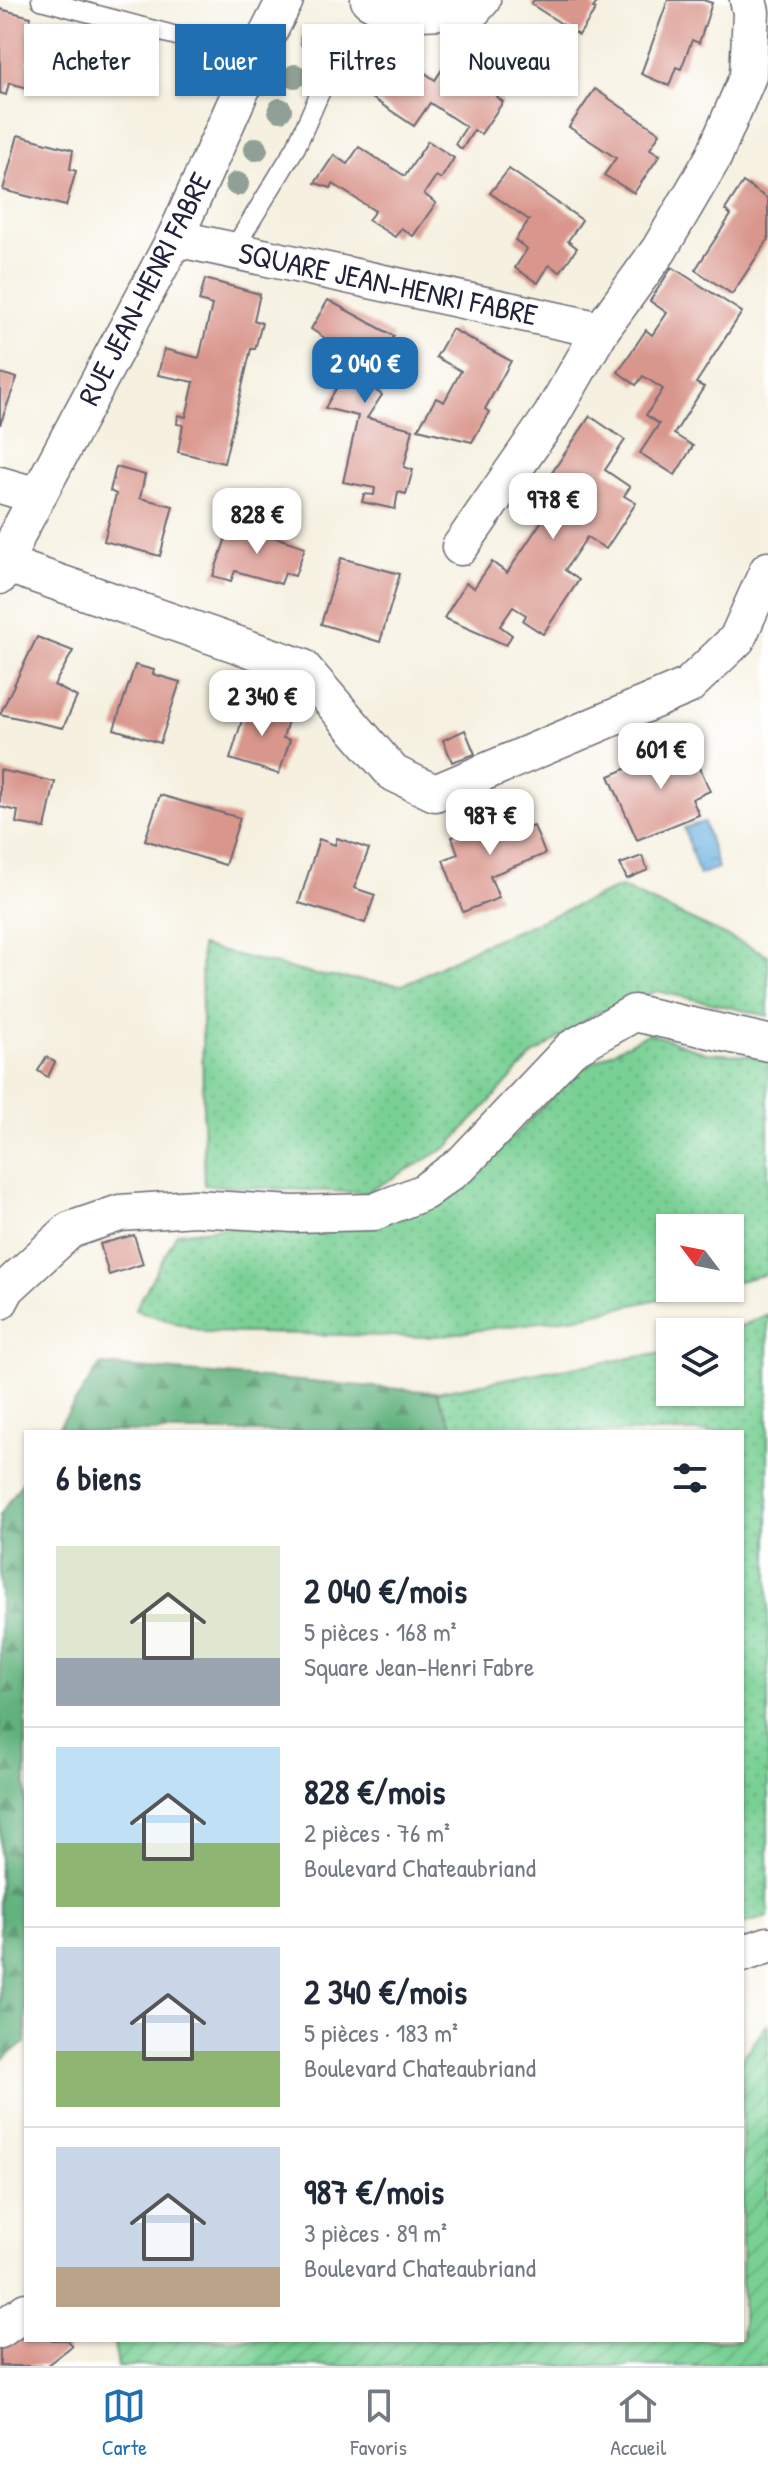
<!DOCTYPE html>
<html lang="fr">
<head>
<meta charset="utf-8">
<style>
	body { margin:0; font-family:"Patrick Hand",sans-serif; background:#f6f6f7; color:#1f2937; height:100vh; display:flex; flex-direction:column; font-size:30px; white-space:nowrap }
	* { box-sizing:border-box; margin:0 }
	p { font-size:26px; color:#747a83 }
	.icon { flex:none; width:44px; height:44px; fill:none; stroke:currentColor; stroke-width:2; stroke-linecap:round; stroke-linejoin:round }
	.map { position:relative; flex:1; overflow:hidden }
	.sheet { position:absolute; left:24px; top:1430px; width:720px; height:912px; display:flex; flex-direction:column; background:#fff; border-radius:0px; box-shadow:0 2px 6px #0004 }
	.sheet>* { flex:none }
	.top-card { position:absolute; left:24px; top:24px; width:720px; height:72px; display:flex; gap:16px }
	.needle { width:52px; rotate:302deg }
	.fabs { position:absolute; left:656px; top:1214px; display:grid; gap:16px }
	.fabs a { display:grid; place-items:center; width:88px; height:88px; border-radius:0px; background:#fff; box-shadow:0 2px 6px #0004; font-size:40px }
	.price { position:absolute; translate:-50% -68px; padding:0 18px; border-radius:16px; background:#fff; color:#222; font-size:26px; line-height:52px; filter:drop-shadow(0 2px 4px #0008) }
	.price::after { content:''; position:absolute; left:50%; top:48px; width:24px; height:18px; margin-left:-12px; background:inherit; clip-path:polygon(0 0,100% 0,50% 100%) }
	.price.selected { background:#1f6fb2; color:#fff }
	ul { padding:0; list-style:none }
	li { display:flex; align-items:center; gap:24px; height:200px; padding:0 32px }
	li+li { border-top:2px solid #e0e1e3 }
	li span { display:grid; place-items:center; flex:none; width:224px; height:160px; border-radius:0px; color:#555 }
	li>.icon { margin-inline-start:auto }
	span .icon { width:96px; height:96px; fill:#fffc; stroke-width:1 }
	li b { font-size:34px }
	h2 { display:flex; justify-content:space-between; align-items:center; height:96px; padding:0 32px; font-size:34px }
	.pill { padding:0 28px; border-radius:0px; background:#fff; box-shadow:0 2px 6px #0004; font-size:28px; line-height:72px }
	.pill.selected { background:#1f6fb2; color:#fff }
	.dock { display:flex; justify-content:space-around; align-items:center; height:112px; border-top:2px solid #e0e1e3; background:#fff; font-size:22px; color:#747a83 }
	.dock a { display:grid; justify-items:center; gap:4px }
	.dock .selected { color:#1f6fb2 }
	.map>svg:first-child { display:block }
</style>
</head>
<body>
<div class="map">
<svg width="768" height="2366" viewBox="0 0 768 2366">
	<defs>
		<pattern id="grass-dots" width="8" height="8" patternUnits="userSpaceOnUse" patternTransform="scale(2)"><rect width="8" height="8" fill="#79d094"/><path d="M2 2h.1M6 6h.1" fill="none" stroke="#68b280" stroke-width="1.8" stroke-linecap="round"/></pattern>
		<pattern id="forest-firs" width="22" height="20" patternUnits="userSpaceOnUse" patternTransform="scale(2)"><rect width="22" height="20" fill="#62b27e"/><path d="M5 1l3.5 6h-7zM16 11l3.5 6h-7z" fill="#509068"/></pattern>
		<pattern id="garden-furrows" width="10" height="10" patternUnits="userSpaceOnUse" patternTransform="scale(2)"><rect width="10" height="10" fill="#79d094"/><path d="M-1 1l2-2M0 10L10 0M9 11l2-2" fill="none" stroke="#68b280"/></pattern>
		<pattern id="water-ripples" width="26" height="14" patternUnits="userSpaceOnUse" patternTransform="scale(2)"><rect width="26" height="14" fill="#69b1e0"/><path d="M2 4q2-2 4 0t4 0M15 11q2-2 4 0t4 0" fill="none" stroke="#5690b7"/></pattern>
	</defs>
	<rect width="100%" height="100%" fill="#fff"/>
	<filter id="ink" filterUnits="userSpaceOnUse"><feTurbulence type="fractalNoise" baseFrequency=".0125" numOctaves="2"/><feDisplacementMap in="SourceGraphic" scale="16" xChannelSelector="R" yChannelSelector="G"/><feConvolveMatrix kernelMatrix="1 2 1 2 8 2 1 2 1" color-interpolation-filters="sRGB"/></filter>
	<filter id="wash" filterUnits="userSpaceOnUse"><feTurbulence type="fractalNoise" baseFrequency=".006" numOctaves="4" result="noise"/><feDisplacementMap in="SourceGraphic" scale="32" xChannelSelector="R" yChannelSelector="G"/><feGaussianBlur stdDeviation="1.8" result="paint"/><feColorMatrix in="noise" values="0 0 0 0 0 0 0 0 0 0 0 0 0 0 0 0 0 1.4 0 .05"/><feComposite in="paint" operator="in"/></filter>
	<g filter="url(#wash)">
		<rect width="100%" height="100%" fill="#f5f0df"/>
		<g fill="url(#grass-dots)" stroke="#4e7968" stroke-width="2">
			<polygon points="620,887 768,955 768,1016 657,991 597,1013 532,1056 448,1147 366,1193 204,1185 201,946 316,975 403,985 477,947"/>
			<polygon points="649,1033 706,1053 768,1057 768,1274 730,1283 730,1228 670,1228 670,1288 707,1288 584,1316 428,1337 205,1332 135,1310 177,1233 445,1201 522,1128 576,1071"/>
			<polygon points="768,1314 768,1917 742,1924 742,1432 455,1432 436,1392 547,1371 670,1352 670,1392 730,1392 730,1332 728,1332"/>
		</g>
		<g fill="url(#forest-firs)" stroke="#426a5c" stroke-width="2">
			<polygon points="100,1365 436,1392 455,1432 55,1432"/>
			<polygon points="26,1476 26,2042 0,2061 0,1515"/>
		</g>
		<polygon fill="url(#garden-furrows)" stroke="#4e7968" stroke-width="2" points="768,2023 768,2366 118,2366 113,2340 527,2340 534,2345 538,2340 742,2340 742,2059"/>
		<polygon fill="url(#water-ripples)" stroke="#466a8e" stroke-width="2" points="704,822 718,868 699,875 684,828"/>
		<g id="blocks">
			<g fill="#d9968c">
				<polygon points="534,0 599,0 593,8 596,9 579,35 531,4"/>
				<polygon points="668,0 703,0 712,3 699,43 692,40 681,69 676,67 669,86 641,74"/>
				<polygon points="0,9 31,17 28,29 37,33 28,63 34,64 28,88 9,83 6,95 0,93"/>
				<polygon points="485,36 521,61 497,97 503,102 481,134 474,130 462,149 455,144 466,127 430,103 414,126 363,92 380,61 409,80 418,68 435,80 451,56 465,66"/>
				<polygon points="595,89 660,133 650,149 660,155 634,193 604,175 616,158 569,127"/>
				<polygon points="18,135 73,150 70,169 76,171 66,206 3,190"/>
				<polygon points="428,141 454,158 441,179 436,176 424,194 436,203 413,236 401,228 395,237 368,220 375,211 333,184 331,188 315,183 334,155 347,164 359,147 405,176"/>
				<polygon points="509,169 582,220 568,241 577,248 560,272 549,265 538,283 515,268 527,249 515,240 529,220 490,193"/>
				<polygon points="743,182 768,199 768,240 732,294 695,270 731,215 725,210"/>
				<polygon points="672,267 742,312 696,383 704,387 674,434 693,446 675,475 640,453 659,424 646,415 663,389 643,376 636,385 618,372 646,330 652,335 667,313 650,301"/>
				<polygon points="205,279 260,294 254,320 262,323 255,349 251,349 224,463 178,452 183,425 177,424 178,415 186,417 194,382 158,375 164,349 199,358 212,305 199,301"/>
				<polygon points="328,300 394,336 366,383 382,395 367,418 413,429 404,467 413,470 406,494 398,492 395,509 362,502 364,494 374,495 375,488 343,482 358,416 325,408 345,373 327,364 333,354 321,346 325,338 311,329"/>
				<polygon points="452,329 511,361 485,409 489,412 472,442 418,429 436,398 444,402 461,371 436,357"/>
				<polygon points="0,373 17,378 0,425"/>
				<polygon points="590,416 625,440 605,470 630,487 624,496 636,503 606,549 587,537 565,570 579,580 543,634 523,621 526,615 513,607 500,626 512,635 506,645 444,618 466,583 474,588 492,562 507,573 547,513 558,520 565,509 539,492"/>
				<polygon points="116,467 145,475 140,498 173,506 160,556 104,541 116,494 110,491"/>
				<polygon points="231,523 305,547 295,576 285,573 281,584 235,571 231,581 213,576"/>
				<polygon points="341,558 400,574 380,642 321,624"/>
				<polygon points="37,637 73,651 54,685 77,697 63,728 0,714"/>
				<polygon points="135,665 154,670 153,674 180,682 160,743 114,729"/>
				<polygon points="248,701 290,713 283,738 290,740 279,774 230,759"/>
				<polygon points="465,730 475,754 452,762 443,740"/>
				<polygon points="689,742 710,791 692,799 699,815 637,840 609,776"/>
				<polygon points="0,770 55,782 45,828 16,823 18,811 0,807"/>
				<polygon points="160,795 240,818 225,865 145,840"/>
				<polygon points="520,811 527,828 534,826 545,854 490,876 499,898 463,912 443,860 458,854 452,837"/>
				<polygon points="337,838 369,849 354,888 375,895 365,923 299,903 319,839 335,845"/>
				<polygon points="642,856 648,870 627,879 620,864"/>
				<polygon points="46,1057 55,1062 48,1077 38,1071"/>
				<polygon points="134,1235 143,1264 109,1275 100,1244"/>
				<polygon points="26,2326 26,2340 68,2340 72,2346 46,2366 0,2366 0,2346"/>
			</g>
		</g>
	</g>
	<g filter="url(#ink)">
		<use href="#blocks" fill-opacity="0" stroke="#6c6a74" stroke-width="2"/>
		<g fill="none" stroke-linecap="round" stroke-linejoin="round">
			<g stroke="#6c6a74" stroke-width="21">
				<g id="lane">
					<polyline points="41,0 256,57"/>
					<polyline points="233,250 296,147 334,61"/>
				</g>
			</g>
			<g stroke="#6c6a74" stroke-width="39">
				<g id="street">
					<polyline points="369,0 393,13 473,10 482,0"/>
					<polyline points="175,238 601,330"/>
					<polyline points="0,485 38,496"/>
					<polyline points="460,547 551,416 601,330 659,250 713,158 748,76 751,12 748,0"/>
					<polyline points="5,564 302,667 393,773 435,793 688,686 737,639 768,570"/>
					<polyline points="0,576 19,531 175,238 256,57 285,0"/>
					<polyline points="0,1301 7,1288 70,1230 120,1213 195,1208 293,1214 374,1212 424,1192 462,1164 571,1049 634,1013 768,1043"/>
					<polyline points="742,1954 768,1945"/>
					<polyline points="0,2330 26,2311"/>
				</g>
			</g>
			<use href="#lane" stroke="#fff" stroke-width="18"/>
			<use href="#street" stroke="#fff" stroke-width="36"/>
		</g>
		<g fill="#91a096">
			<circle cx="311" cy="40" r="12"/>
			<circle cx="352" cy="42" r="12"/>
			<circle cx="295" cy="76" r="12"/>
			<circle cx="280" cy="110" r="12"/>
			<circle cx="256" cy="149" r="12"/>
			<circle cx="237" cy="184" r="12"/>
		</g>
	</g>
	<g text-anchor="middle" stroke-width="6" stroke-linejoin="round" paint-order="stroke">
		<g font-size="30" fill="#22223b" stroke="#fff">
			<text transform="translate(388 284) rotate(12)" y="10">SQUARE JEAN-HENRI FABRE</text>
			<text transform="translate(145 289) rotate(-63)" y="10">RUE JEAN-HENRI FABRE</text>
		</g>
	</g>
</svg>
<div class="fabs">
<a><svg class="needle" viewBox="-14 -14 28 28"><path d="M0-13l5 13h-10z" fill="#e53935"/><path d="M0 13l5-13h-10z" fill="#747a83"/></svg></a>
<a><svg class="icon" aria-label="layers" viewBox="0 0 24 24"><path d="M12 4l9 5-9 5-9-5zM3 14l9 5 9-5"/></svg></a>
</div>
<b class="price selected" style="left:365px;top:405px">2 040 €</b>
<b class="price" style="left:553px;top:541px">978 €</b>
<b class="price" style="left:257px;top:556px">828 €</b>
<b class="price" style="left:262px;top:738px">2 340 €</b>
<b class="price" style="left:661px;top:791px">601 €</b>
<b class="price" style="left:490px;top:857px">987 €</b>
<div class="top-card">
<a class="pill">Acheter</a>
<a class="pill selected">Louer</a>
<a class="pill">Filtres</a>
<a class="pill">Nouveau</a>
</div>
<section class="sheet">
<h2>6 biens<svg class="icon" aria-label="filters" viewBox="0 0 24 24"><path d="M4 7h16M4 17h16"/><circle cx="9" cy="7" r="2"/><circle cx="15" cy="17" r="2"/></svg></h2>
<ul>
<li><span style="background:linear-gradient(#dfe7d0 70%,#9aa5b1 0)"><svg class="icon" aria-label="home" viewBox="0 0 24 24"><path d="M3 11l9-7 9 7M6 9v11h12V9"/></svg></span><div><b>2 040 €/mois</b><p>5 pièces · 168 m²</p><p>Square Jean-Henri Fabre</p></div></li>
<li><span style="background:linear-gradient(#bfe0f5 60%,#8fb573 0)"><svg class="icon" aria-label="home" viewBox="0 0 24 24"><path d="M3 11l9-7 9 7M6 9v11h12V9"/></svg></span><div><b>828 €/mois</b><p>2 pièces · 76 m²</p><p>Boulevard Chateaubriand</p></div></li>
<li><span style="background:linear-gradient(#c9d6e8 65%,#8fb573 0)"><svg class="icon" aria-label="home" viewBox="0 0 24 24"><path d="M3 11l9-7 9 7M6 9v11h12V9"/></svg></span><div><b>2 340 €/mois</b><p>5 pièces · 183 m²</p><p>Boulevard Chateaubriand</p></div></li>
<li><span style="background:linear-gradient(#c9d6e8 75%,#b9a48a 0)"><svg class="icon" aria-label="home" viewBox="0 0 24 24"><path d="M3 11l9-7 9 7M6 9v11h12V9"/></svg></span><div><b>987 €/mois</b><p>3 pièces · 89 m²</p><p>Boulevard Chateaubriand</p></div></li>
</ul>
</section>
</div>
<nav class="dock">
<a class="selected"><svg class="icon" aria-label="map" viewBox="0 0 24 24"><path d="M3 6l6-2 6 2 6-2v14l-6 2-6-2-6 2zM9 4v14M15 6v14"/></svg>Carte</a>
<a><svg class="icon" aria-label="saved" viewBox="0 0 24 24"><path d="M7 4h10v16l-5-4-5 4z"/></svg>Favoris</a>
<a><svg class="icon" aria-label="home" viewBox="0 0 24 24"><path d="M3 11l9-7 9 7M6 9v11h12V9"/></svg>Accueil</a>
</nav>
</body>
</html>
